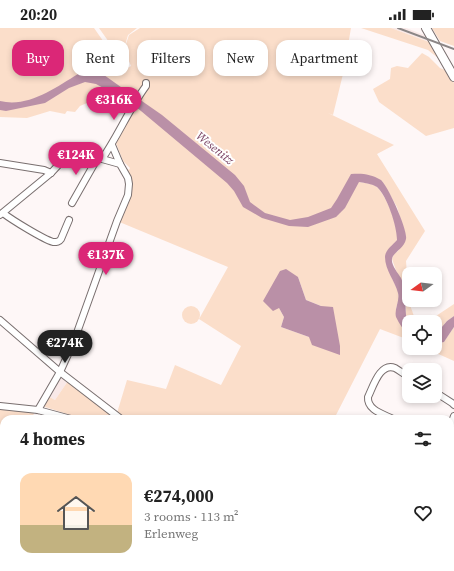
<!DOCTYPE html>
<html lang="en">
<head>
<meta charset="utf-8">
<style>
	body { margin:0; font-family:"Source Serif 4",serif; background:#f6f6f6; color:#222; height:100vh; display:flex; flex-direction:column; font-size:15px; white-space:nowrap }
	* { box-sizing:border-box; margin:0 }
	p { font-size:13px; color:#767676 }
	.icon { flex:none; width:22px; height:22px; fill:none; stroke:currentColor; stroke-width:2; stroke-linecap:round; stroke-linejoin:round }
	.map { position:relative; flex:1; overflow:hidden }
	.details { position:absolute; left:0px; top:387px; width:454px; height:156px; display:flex; flex-direction:column; background:#fff; border-radius:12px 12px 0 0; box-shadow:0 2px 6px #0003 }
	.details>* { flex:none }
	.top-card { position:absolute; left:12px; top:12px; width:430px; height:36px; display:flex; gap:8px }
	.needle { width:26px; rotate:255deg }
	.tools { position:absolute; left:402px; top:239px; display:grid; gap:8px }
	.tools a { display:grid; place-items:center; width:40px; height:40px; border-radius:8px; background:#fff; box-shadow:0 2px 6px #0003; font-size:20px }
	.price { position:absolute; translate:-50% -34px; padding:0 9px; border-radius:14px; background:#db2777; color:#fff; font-size:13px; line-height:26px; filter:drop-shadow(0 1px 2px #0008) }
	.price::after { content:''; position:absolute; left:50%; top:24px; width:12px; height:9px; margin-left:-6px; background:inherit; clip-path:polygon(0 0,100% 0,50% 100%) }
	.price.selected { background:#222; color:#fff }
	ul { padding:0; list-style:none }
	li { display:flex; align-items:center; gap:12px; height:100px; padding:0 20px }
	li span { display:grid; place-items:center; flex:none; width:112px; height:80px; border-radius:12px; color:#555 }
	li>.icon { margin-inline-start:auto }
	span .icon { width:48px; height:48px; fill:#fffc; stroke-width:1 }
	li b { font-size:17px }
	h2 { display:flex; justify-content:space-between; align-items:center; height:48px; padding:0 20px; font-size:17px }
	.chip { padding:0 14px; border-radius:12px; background:#fff; box-shadow:0 2px 6px #0003; font-size:14px; line-height:36px }
	.chip.selected { background:#db2777; color:#fff }
	.status { display:flex; justify-content:space-between; align-items:center; height:28px; padding:0 20px; background:#fff; direction:ltr }
	.status svg { height:11px; fill:currentColor }
	.map>svg:first-child { display:block }
</style>
</head>
<body>
<div class="status"><b>20:20</b><svg viewBox="0 0 49 12"><path d="M0 12V9h3v3zM5 12V6h3v6zM10 12V3h3v9zM15 12V0h3v12zM26 1h20v11H26zM47 4h2v5h-2z"/></svg></div>
<div class="map">
<svg width="454" height="543" viewBox="0 0 454 543">
	<rect width="100%" height="100%" fill="#fef7f7"/>
	<g fill="#f9e9e8">
		<polygon points="391,0 406,0 427,8 429,14"/>
		<polygon points="61,348 68,353 55,372 48,368"/>
	</g>
	<g fill="#fbdeca" fill-rule="evenodd">
		<path d="M0,0H94L113,27L127,40L131,38L126,26V16L129,7L140,0H351L343,46L333,87L328,85L394,117L377,126L425,203L406,233L409,274L416,294H409V296L406,288V271L392,231L394,226L398,223L406,209L397,179L382,153L359,154C364,155 372,155 377,159C386,167 399,199 397,211C396,221 391,232 388,241L398,263L399,270L396,281L403,301L409,308V312L380,301L335,389L338,391H124L117,385L127,352L166,361L175,337L221,357L241,318L199,291L228,239L117,193L129,161L120,136L129,142L130,140L123,133L116,115L133,79L130,76L129,79L90,69L87,75L80,78L75,84L67,83L65,86L50,83L27,90L0,89ZM298,249L306,272L321,278L309,309L281,299L284,289L279,280Z"/>
		<polygon points="99,0 137,0 128,7 124,21 116,24"/>
		<polygon points="361,0 391,0 429,14 438,30 428,22"/>
		<polygon points="432,0 454,0 454,18 440,13"/>
		<polygon points="422,25 429,29 440,40 445,42 454,55 454,100 426,108 379,74 373,61 390,51 391,40 397,38 408,40"/>
		<polygon points="454,276 454,288 447,293 435,307 435,294 427,294"/>
		<circle cx="191" cy="287" r="9"/>
		<polygon points="454,299 454,333 425,320 435,320 435,316 444,314"/>
		<polygon points="68,353 117,391 83,391 45,379 43,377 48,368 55,372"/>
		<polygon points="0,381 34,385 32,391 4,391 4,539 434,539 433,543 0,543"/>
	</g>
	<g fill="#ba90a7">
		<path d="M78,46H97L104,47L135,69L131,75L96,56L85,54L69,60L45,75L6,83L0,82V73C28,80 55,60 78,46Z"/>
		<path d="M139,71L162,87L235,147L244,158L250,174L265,185L290,192L308,189L331,180L337,171L351,146C362,145 371,146 381,152C388,158 408,202 406,211C404,221 393,224 392,231C391,237 398,245 401,250C406,261 405,274 406,287C406,290 408,292 409,295C410,299 409,304 409,308C404,302 399,296 396,289C394,281 400,273 398,265C395,253 385,242 385,229C385,222 393,217 397,212C397,198 387,168 377,159C372,156 365,155 359,154L345,180L336,189L308,199L289,198L262,190L243,179L234,163L227,155L135,78Z"/>
		<polygon points="286,241 298,249 306,272 321,278 333,279 340,318 340,327 312,317 309,309 281,299 284,289 279,280 273,283 263,273 280,243"/>
		<polygon points="454,288 454,299 444,314 435,316 435,307 447,293"/>
	</g>
	<g fill="none" stroke-linecap="round" stroke-linejoin="round">
		<g stroke="#796f6f" stroke-width="8">
			<g id="street">
				<polyline points="112,117 120,136"/>
				<polyline points="0,135 44,142 51,145"/>
				<polyline points="72,175 97,131"/>
				<path d="M3,185C12,192 43,211 53,214C57,214 59,214 61,211L69,192"/>
				<path d="M0,187L51,145L64,131L71,128L78,126L102,131C118,108 129,81 146,58V55"/>
				<polyline points="0,292 60,344 121,391"/>
				<polyline points="435,364 452,375 454,377"/>
				<polyline points="0,378 38,382 71,391"/>
				<polyline points="38,382 60,344 74,313 117,193 128,167 129,156 128,150 120,136 102,131"/>
				<path d="M393,391C383,386 367,382 368,369C373,359 380,334 395,340C400,343 404,346 409,349"/>
				<polyline points="450,399 454,388"/>
				<path d="M450,424C454,434 452,449 450,460"/>
			</g>
		</g>
		<g stroke="#796f6f" stroke-width="10">
			<polyline id="secondary" points="426,0 454,49"/>
		</g>
		<use href="#street" stroke="#fff" stroke-width="6"/>
		<use href="#secondary" stroke="#fff" stroke-width="8"/>
		<polyline stroke="#8b8686" stroke-width="2" points="398,0 454,21"/>
	</g>
	<g text-anchor="middle" stroke-width="4" stroke-linejoin="round" paint-order="stroke">
		<g font-size="12" font-style="italic" fill="#773f61" stroke="#fff">
			<text transform="translate(215 120) rotate(39)" y="4">Wesenitz</text>
		</g>
	</g>
</svg>
<div class="tools">
<a><svg class="needle" viewBox="-14 -14 28 28"><path d="M0-13l5 13h-10z" fill="#e53935"/><path d="M0 13l5-13h-10z" fill="#767676"/></svg></a>
<a><svg class="icon" aria-label="locate" viewBox="0 0 24 24"><circle cx="12" cy="12" r="6"/><path d="M12 2v4M12 18v4M2 12h4M18 12h4"/></svg></a>
<a><svg class="icon" aria-label="layers" viewBox="0 0 24 24"><path d="M12 4l9 5-9 5-9-5zM3 14l9 5 9-5"/></svg></a>
</div>
<b class="price" style="left:114px;top:93px">€316K</b>
<b class="price" style="left:76px;top:148px">€124K</b>
<b class="price" style="left:106px;top:248px">€137K</b>
<b class="price selected" style="left:65px;top:336px">€274K</b>
<div class="top-card">
<a class="chip selected">Buy</a>
<a class="chip">Rent</a>
<a class="chip">Filters</a>
<a class="chip">New</a>
<a class="chip">Apartment</a>
</div>
<section class="details">
<h2>4 homes<svg class="icon" aria-label="filters" viewBox="0 0 24 24"><path d="M4 7h16M4 17h16"/><circle cx="9" cy="7" r="2"/><circle cx="15" cy="17" r="2"/></svg></h2>
<ul>
<li><span style="background:linear-gradient(#ffd9b3 65%,#c2b280 0)"><svg class="icon" aria-label="home" viewBox="0 0 24 24"><path d="M3 11l9-7 9 7M6 9v11h12V9"/></svg></span><div><b>€274,000</b><p>3 rooms · 113 m²</p><p>Erlenweg</p></div><svg class="icon" aria-label="heart" viewBox="0 0 24 24"><path d="M12 20l-8-8c-3-5 5-10 8-4 3-6 11-1 8 4z"/></svg></li>
</ul>
</section>
</div>
</body>
</html>
